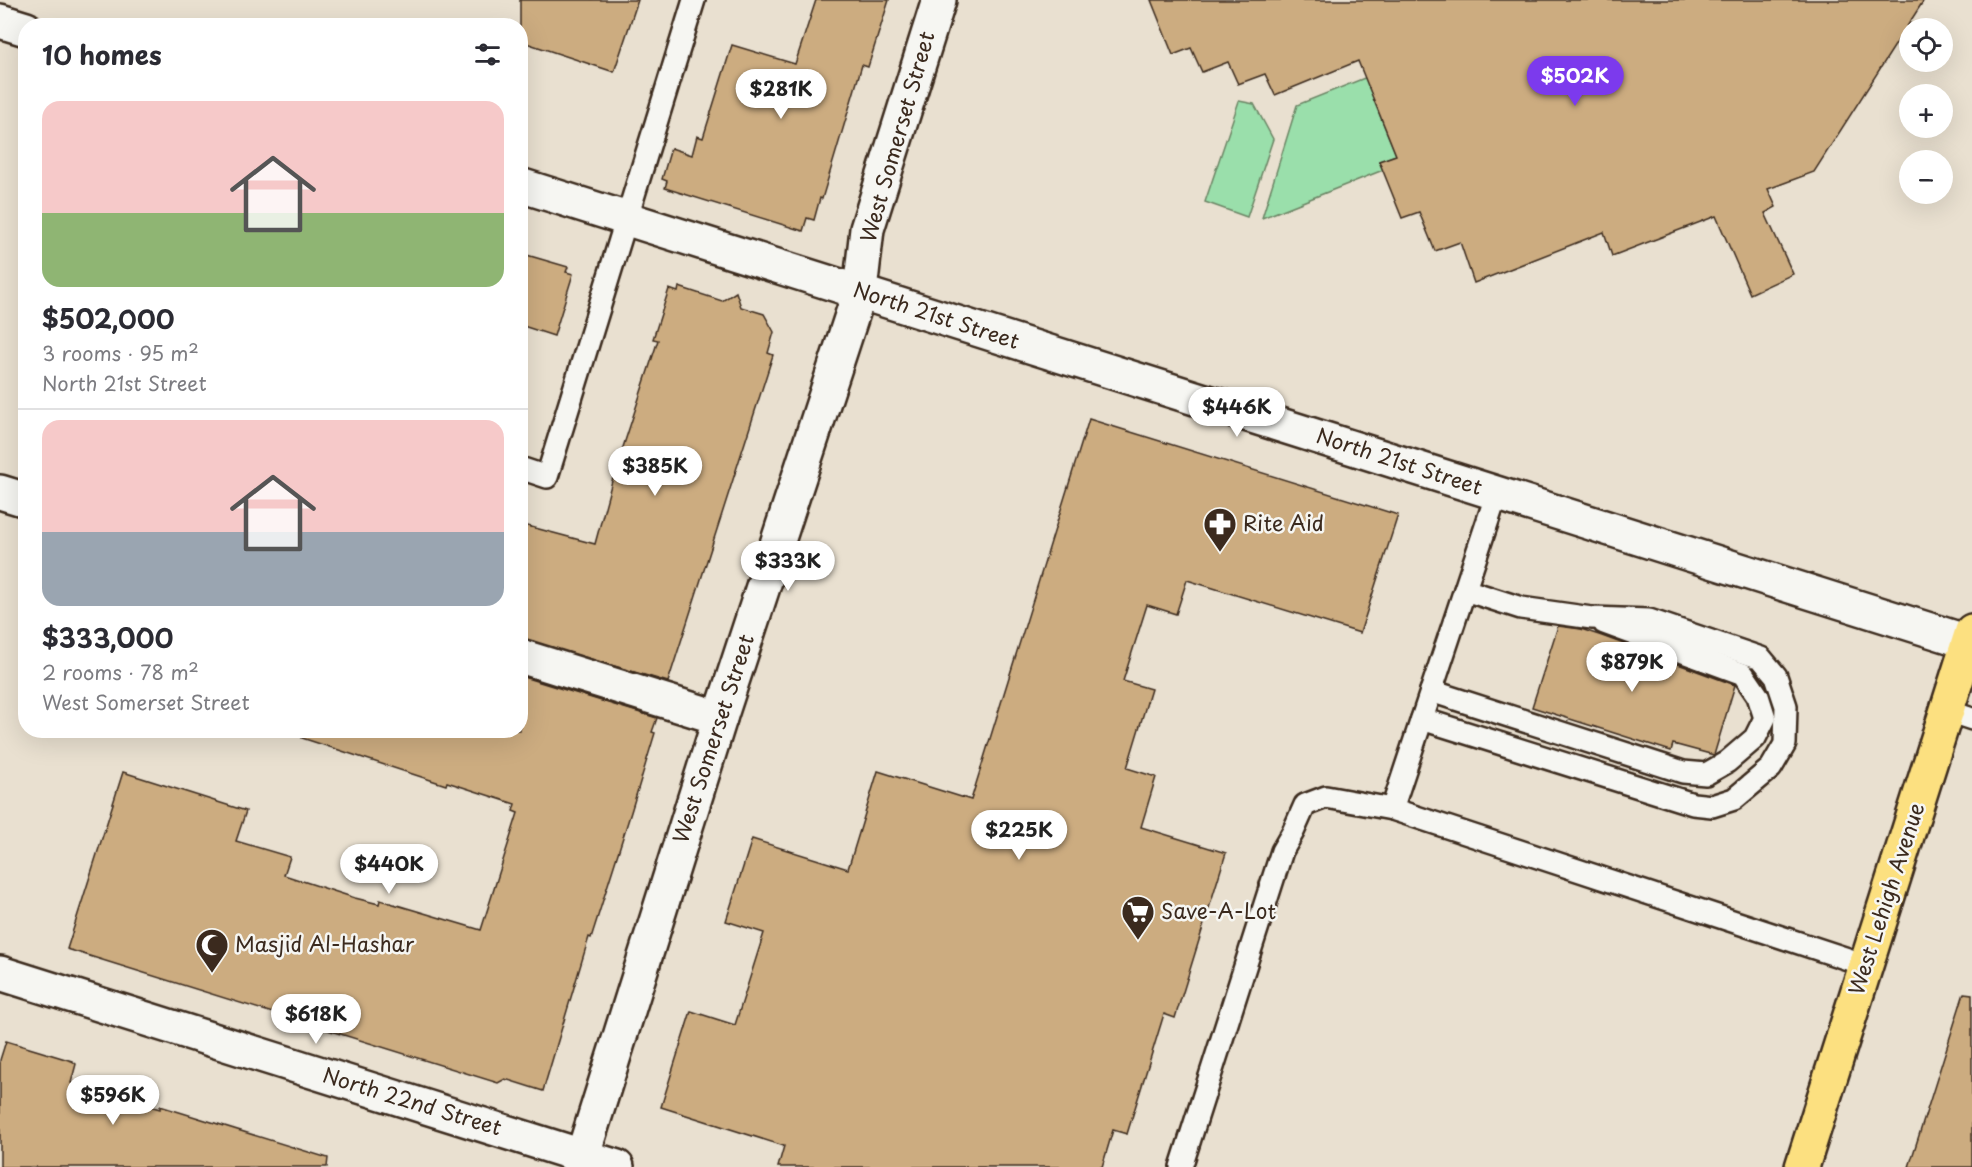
<!DOCTYPE html>
<html lang="en">
<head>
<meta charset="utf-8">
<style>
	body { margin:0; font-family:"Playpen Sans",sans-serif; background:#f2f2f3; color:#2b2b33; height:100vh; display:flex; flex-direction:column; font-size:22px; white-space:nowrap }
	* { box-sizing:border-box; margin:0 }
	p { font-size:20px; color:#7c7c81 }
	.icon { flex:none; width:33px; height:33px; fill:none; stroke:currentColor; stroke-width:2; stroke-linecap:round; stroke-linejoin:round }
	.map { position:relative; flex:1; overflow:hidden }
	.panel { position:absolute; left:18px; top:18px; width:510px; height:720px; display:flex; flex-direction:column; background:#fff; border-radius:24px; box-shadow:0 6px 24px #0002 }
	.panel>* { flex:none }
	.buttons { position:absolute; left:1899px; top:18px; display:grid; gap:12px }
	.buttons a { display:grid; place-items:center; width:54px; height:54px; border-radius:50%; background:#fff; box-shadow:0 6px 24px #0002; font-size:30px }
	.price { position:absolute; translate:-50% -51px; padding:0 14px; border-radius:21px; background:#fff; color:#222; font-size:20px; line-height:39px; filter:drop-shadow(0 2px 3px #0008) }
	.price::after { content:''; position:absolute; left:50%; top:36px; width:18px; height:14px; margin-left:-9px; background:inherit; clip-path:polygon(0 0,100% 0,50% 100%) }
	.price.current { background:#7c3aed; color:#fff }
	ul { padding:0; list-style:none }
	li { display:grid; align-content:center; gap:12px; height:318px; padding:0 24px }
	li+li { border-top:2px solid #e1e1e2 }
	li span { display:grid; place-items:center; height:186px; border-radius:18px; color:#555 }
	li>.icon { margin-inline-start:auto }
	span .icon { width:108px; height:108px; fill:#fffc; stroke-width:1 }
	li b { font-size:26px }
	h2 { display:flex; justify-content:space-between; align-items:center; height:72px; padding:0 24px; font-size:26px }
	.map>svg:first-child { display:block }
</style>
</head>
<body>
<div class="map">
<svg width="1972" height="1167" viewBox="0 0 1972 1167">
	<rect width="100%" height="100%" fill="#e9e0d0"/>
	<filter id="ink" filterUnits="userSpaceOnUse"><feTurbulence type="fractalNoise" baseFrequency=".0167" numOctaves="2"/><feDisplacementMap in="SourceGraphic" scale="12" xChannelSelector="R" yChannelSelector="G"/><feConvolveMatrix kernelMatrix="1 2 1 2 8 2 1 2 1" color-interpolation-filters="sRGB"/></filter>
	<g filter="url(#ink)">
		<g fill="#9adfab" stroke="#6a8464" stroke-width="1.5">
			<polygon points="1387,69 1379,113 1396,155 1379,161 1383,170 1262,218 1297,105"/>
			<polygon points="1239,101 1254,104 1273,139 1247,217 1205,202"/>
		</g>
		<g fill="#ccac80" stroke="#3b2a1e" stroke-width="1.5">
			<polygon points="520,0 638,0 614,72 520,41"/>
			<polygon points="816,0 889,0 868,67 862,65 822,199 820,198 814,220 807,218 803,231 665,188 667,181 662,179 671,148 692,155 697,136 703,138 732,45 795,64"/>
			<polygon points="1151,0 1924,0 1814,172 1768,189 1776,207 1765,213 1793,274 1750,294 1716,216 1612,256 1604,232 1474,283 1460,242 1435,251 1419,212 1402,218 1379,161 1396,155 1358,61 1275,95 1265,74 1238,84 1228,62 1202,72 1191,48 1173,55"/>
			<polygon points="520,253 568,267 566,272 573,274 554,336 520,325"/>
			<polygon points="679,287 722,301 736,292 741,307 764,314 774,332 768,353 773,355 668,682 520,638 520,524 595,544 612,481 658,340 653,339 669,289 678,292"/>
			<polygon points="1089,419 1398,515 1360,633 1187,580 1176,614 1147,605 1123,681 1151,689 1127,768 1156,777 1141,827 1226,853 1175,1018 1164,1014 1127,1134 1113,1130 1102,1167 778,1167 784,1146 661,1107 691,1011 735,1025 764,933 726,921 752,839 848,869 878,771 971,800"/>
			<polygon points="1558,626 1581,629 1602,636 1735,685 1714,755 1673,744 1671,751 1532,707"/>
			<polygon points="520,676 657,718 652,732 655,733 631,812 591,938 589,937 543,1091 505,1079 498,1083 67,949 123,772 246,811 236,841 290,857 284,875 355,898 379,904 380,900 481,930 518,813 513,811 515,804 447,782 446,785 302,738 304,730 520,730"/>
			<polygon points="1964,993 1972,994 1972,1167 1909,1167"/>
			<polygon points="6,1041 72,1061 76,1064 71,1083 160,1109 160,1106 328,1158 327,1167 0,1167 0,1060"/>
		</g>
		<g fill="none" stroke-linecap="round" stroke-linejoin="round">
			<g stroke="#3b2a1e" stroke-width="26">
				<g id="service">
					<polyline points="520,468 547,477 694,0"/>
					<polyline points="1431,691 1683,772 1706,774 1727,762 1755,738 1765,718 1758,696 1743,674 1604,623"/>
					<polyline points="1948,711 1972,719"/>
					<polyline points="1422,719 1693,804 1712,806 1734,799 1771,768 1785,744 1786,706 1776,676 1761,658 1649,620 1592,618 1521,608 1465,590"/>
					<polyline points="1392,809 1497,493"/>
					<polyline points="1181,1167 1282,851 1293,832 1305,805 1326,797 1392,809 1866,965"/>
				</g>
			</g>
			<g stroke="#3b2a1e" stroke-width="38">
				<g id="minor">
					<polyline points="0,21 26,29"/>
					<polyline points="520,185 1968,642"/>
					<polyline points="0,492 26,500"/>
					<polyline points="520,656 720,718"/>
					<polyline points="0,973 617,1167"/>
					<polyline points="579,1167 720,718 860,291 867,229 939,0"/>
				</g>
			</g>
			<g stroke="#3b2a1e" stroke-width="38">
				<polyline id="primary" points="1802,1167 1972,631"/>
			</g>
			<use href="#service" stroke="#f6f6f2" stroke-width="21"/>
			<use href="#minor" stroke="#f6f6f2" stroke-width="33"/>
			<use href="#primary" stroke="#fce080" stroke-width="33"/>
		</g>
	</g>
	<defs>
		<g id="pharmacy-pin" transform="scale(1.725)"><path d="M0 17L-7.5 6A9.5 9.5 0 1 1 7.5 6Z" fill="#3b2a1e" stroke="#f6f6f2"/><path d="M-2-6h4v4h4v4h-4v4h-4v-4h-4v-4h4Z" fill="#fff"/></g>
		<g id="supermarket-pin" transform="scale(1.725)"><path d="M0 17L-7.5 6A9.5 9.5 0 1 1 7.5 6Z" fill="#3b2a1e" stroke="#f6f6f2"/><path d="M-6-5.5h2.5l.6 2H6L4.5 2H-2.5L-4.4-4H-6ZM-1.5 3.2a1.3 1.3 0 1 0 .1 0ZM3 3.2a1.3 1.3 0 1 0 .1 0Z" fill="#fff"/></g>
		<g id="mosque-pin" transform="scale(1.725)"><path d="M0 17L-7.5 6A9.5 9.5 0 1 1 7.5 6Z" fill="#3b2a1e" stroke="#f6f6f2"/><path d="M3.5-4.9A6 6 0 1 0 3.5 4.9A5 5 0 1 1 3.5-4.9Z" fill="#fff"/></g>
	</defs>
	<g fill-rule="evenodd">
		<use href="#pharmacy-pin" x="1220" y="524"/>
		<use href="#supermarket-pin" x="1138" y="912"/>
		<use href="#mosque-pin" x="212" y="945"/>
	</g>
	<g text-anchor="middle" stroke-width="5" stroke-linejoin="round" paint-order="stroke">
		<g font-size="21" fill="#3b2a1e" stroke="#f6f6f2">
			<text transform="translate(898 137) rotate(-74)" y="7">West Somerset Street</text>
			<text transform="translate(936 316) rotate(18)" y="7">North 21st Street</text>
			<text transform="translate(1399 462) rotate(18)" y="7">North 21st Street</text>
			<text transform="translate(714 739) rotate(-72)" y="7">West Somerset Street</text>
			<text transform="translate(1887 899) rotate(-72)" y="7">West Lehigh Avenue</text>
			<text transform="translate(412 1102) rotate(17)" y="7">North 22nd Street</text>
		</g>
		<g font-size="21" fill="#3b2a1e" stroke="#f6f6f2" text-anchor="start">
			<text x="1243" y="531">Rite Aid</text>
			<text x="1161" y="919">Save-A-Lot</text>
			<text x="235" y="952">Masjid Al-Hashar</text>
		</g>
	</g>
</svg>
<div class="buttons">
<a><svg class="icon" aria-label="locate" viewBox="0 0 24 24"><circle cx="12" cy="12" r="6"/><path d="M12 2v4M12 18v4M2 12h4M18 12h4"/></svg></a>
<a>+</a>
<a>−</a>
</div>
<b class="price current" style="left:1575px;top:107px">$502K</b>
<b class="price" style="left:781px;top:120px">$281K</b>
<b class="price" style="left:1237px;top:438px">$446K</b>
<b class="price" style="left:655px;top:497px">$385K</b>
<b class="price" style="left:788px;top:592px">$333K</b>
<b class="price" style="left:1632px;top:693px">$879K</b>
<b class="price" style="left:1019px;top:861px">$225K</b>
<b class="price" style="left:389px;top:895px">$440K</b>
<b class="price" style="left:316px;top:1045px">$618K</b>
<b class="price" style="left:113px;top:1126px">$596K</b>
<section class="panel">
<h2>10 homes<svg class="icon" aria-label="filters" viewBox="0 0 24 24"><path d="M4 7h16M4 17h16"/><circle cx="9" cy="7" r="2"/><circle cx="15" cy="17" r="2"/></svg></h2>
<ul>
<li><span style="background:linear-gradient(#f6c9c9 60%,#8fb573 0)"><svg class="icon" aria-label="home" viewBox="0 0 24 24"><path d="M3 11l9-7 9 7M6 9v11h12V9"/></svg></span><div><b>$502,000</b><p>3 rooms · 95 m²</p><p>North 21st Street</p></div></li>
<li><span style="background:linear-gradient(#f6c9c9 60%,#9aa5b1 0)"><svg class="icon" aria-label="home" viewBox="0 0 24 24"><path d="M3 11l9-7 9 7M6 9v11h12V9"/></svg></span><div><b>$333,000</b><p>2 rooms · 78 m²</p><p>West Somerset Street</p></div></li>
</ul>
</section>
</div>
</body>
</html>
